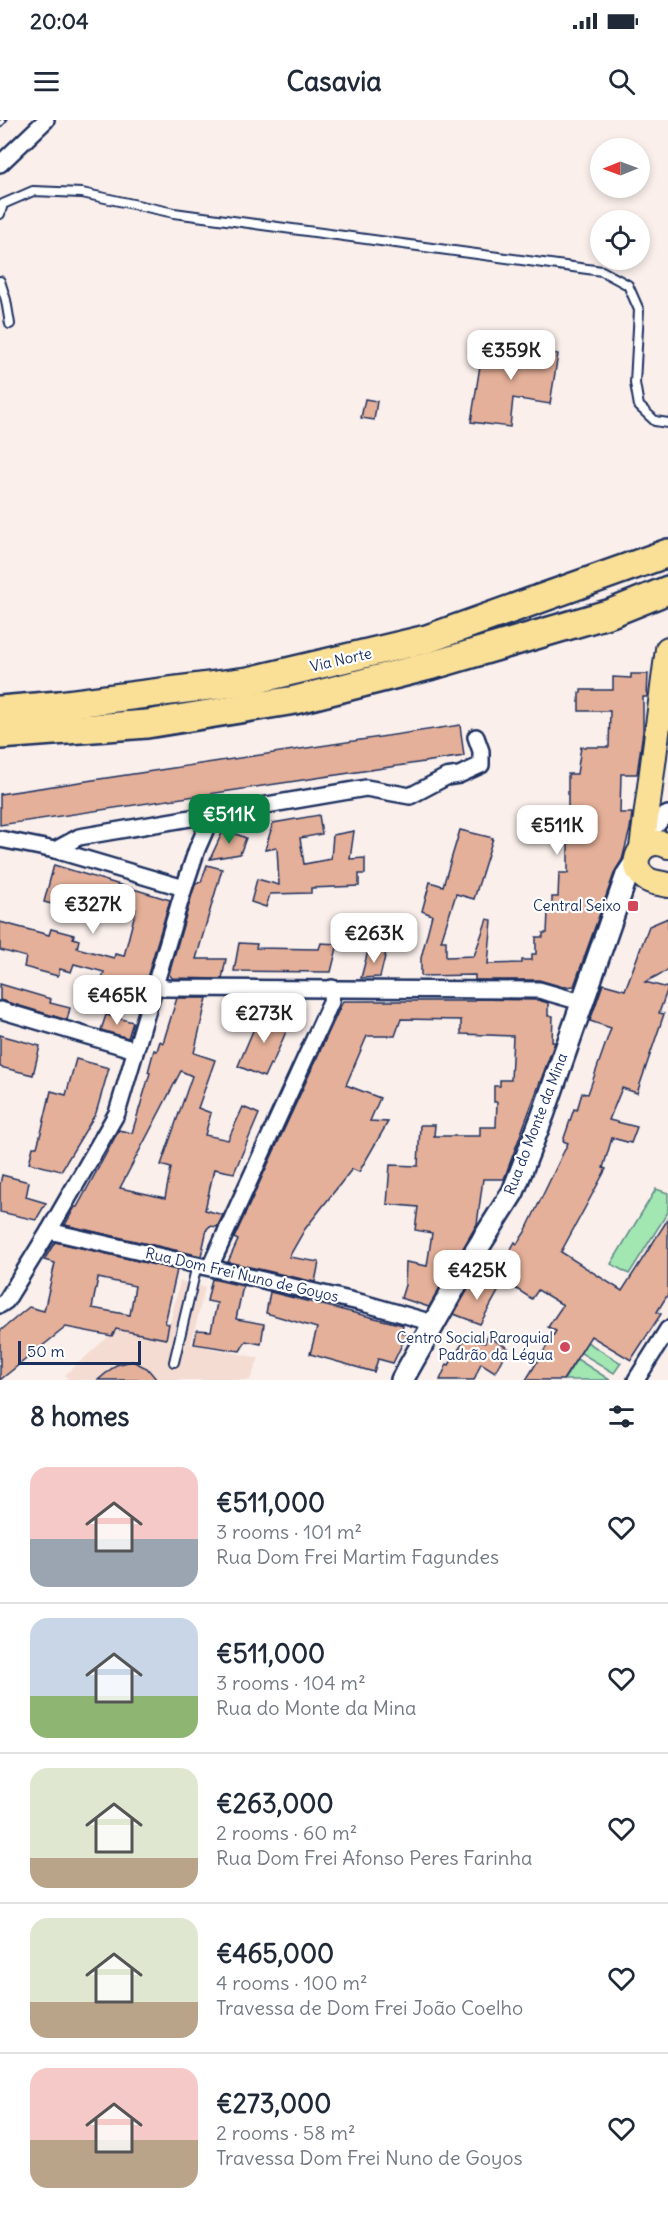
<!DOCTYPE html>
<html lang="en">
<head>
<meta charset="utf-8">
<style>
	body { margin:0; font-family:Delius,sans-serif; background:#f6f6f7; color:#1f2937; height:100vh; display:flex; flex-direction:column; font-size:22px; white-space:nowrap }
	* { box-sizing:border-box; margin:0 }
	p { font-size:20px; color:#747a83 }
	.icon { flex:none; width:33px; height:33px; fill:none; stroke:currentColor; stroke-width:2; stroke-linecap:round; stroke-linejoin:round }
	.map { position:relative; height:1260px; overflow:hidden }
	.sheet { display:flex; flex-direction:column; background:#fff; flex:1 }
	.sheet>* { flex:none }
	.needle { width:39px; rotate:269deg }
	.buttons { position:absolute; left:590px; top:18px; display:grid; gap:12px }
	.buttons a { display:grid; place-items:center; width:60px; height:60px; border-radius:50%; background:#fff; box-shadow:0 3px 9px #0003; font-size:30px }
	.scale { position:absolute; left:18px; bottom:15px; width:123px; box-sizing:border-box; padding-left:6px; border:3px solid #1b2f5e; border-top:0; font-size:16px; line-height:21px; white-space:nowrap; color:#1b2f5e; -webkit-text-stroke:4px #fff; paint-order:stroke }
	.price { position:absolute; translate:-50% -51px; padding:0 14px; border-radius:12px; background:#fff; color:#222; font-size:20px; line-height:39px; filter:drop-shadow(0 2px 3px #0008) }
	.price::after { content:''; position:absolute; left:50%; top:36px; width:18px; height:14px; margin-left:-9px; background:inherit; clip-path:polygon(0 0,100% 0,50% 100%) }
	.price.selected { background:#0b8043; color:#fff }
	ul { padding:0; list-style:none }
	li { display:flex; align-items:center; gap:18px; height:150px; padding:0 30px }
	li+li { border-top:2px solid #e0e1e3 }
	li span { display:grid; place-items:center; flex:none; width:168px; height:120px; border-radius:18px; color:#555 }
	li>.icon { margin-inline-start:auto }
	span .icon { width:72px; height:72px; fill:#fffc; stroke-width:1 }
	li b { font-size:26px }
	h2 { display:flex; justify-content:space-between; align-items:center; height:72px; padding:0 30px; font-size:26px }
	.status { display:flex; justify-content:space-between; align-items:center; height:42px; padding:0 30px; background:#fff; direction:ltr }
	.status svg { height:16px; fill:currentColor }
	header { display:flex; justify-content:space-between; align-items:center; height:78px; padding:0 30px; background:#fff; font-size:27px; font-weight:800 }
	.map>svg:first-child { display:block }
</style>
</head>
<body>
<div class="status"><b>20:04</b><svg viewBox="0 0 49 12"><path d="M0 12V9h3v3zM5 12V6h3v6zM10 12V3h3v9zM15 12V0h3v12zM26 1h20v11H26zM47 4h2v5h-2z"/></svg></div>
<header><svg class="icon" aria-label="menu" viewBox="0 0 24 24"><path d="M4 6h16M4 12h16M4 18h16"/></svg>Casavia<svg class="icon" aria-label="search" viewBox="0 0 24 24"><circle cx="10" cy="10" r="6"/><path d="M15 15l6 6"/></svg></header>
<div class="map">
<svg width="668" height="1260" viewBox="0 0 668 1260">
	<rect width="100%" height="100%" fill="#faefeb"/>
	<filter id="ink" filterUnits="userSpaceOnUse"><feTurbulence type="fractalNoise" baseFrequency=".0167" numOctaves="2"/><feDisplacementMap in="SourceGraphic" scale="12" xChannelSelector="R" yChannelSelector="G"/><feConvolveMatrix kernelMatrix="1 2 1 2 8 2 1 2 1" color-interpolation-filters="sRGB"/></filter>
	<g filter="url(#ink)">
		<polygon fill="#f4dcd2" points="180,1161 205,1167 191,1224 259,1238 250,1260 69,1260 65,1255 117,1209 166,1219"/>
		<g fill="#a2e6b2" stroke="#5e8a88" stroke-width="1.5">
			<polygon points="656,1069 668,1073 668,1092 629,1154 611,1144"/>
			<polygon points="587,1222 621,1243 614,1253 581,1233"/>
			<polygon points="577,1239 610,1260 564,1260"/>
		</g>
		<g fill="#e5b099" stroke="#1b2f5e" stroke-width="1.5" fill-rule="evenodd">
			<polygon points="484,221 558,234 550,284 513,278 510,307 471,302"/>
			<polygon points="365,279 377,281 374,300 361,298"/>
			<polygon points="631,554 648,554 647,577 643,577 643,611 637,654 621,654 620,693 632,693 630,709 622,740 615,751 574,866 563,867 539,860 475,860 475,855 421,856 421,838 432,795 422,791 430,762 443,766 460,710 493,718 474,779 456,774 441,821 446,821 446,837 474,836 487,799 492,800 488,844 522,843 522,840 532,840 532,834 536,834 536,817 543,817 543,813 547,813 548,792 552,792 552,777 558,777 559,753 568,753 568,654 577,654 581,627 609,627 610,591 579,591 579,573 581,573 581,570 613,570 613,557 631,558"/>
			<polygon points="460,605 464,636 0,705 0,674"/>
			<polygon points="319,695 322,714 300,718 304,744 331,739 333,715 354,711 350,739 365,738 365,754 359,754 359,766 311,768 311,773 270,774 266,787 251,782 257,759 279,765 277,728 265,730 273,703"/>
			<polygon points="224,709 246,718 240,734 210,739"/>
			<polygon points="54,745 170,780 141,878 100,867 104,852 74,844 71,852 60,849 58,856 24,847 26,837 0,830 0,802 49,815 51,809 74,815 73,818 79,820 77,828 114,838 115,834 124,836 136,789 63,771 59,786 44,782"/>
			<polygon points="207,745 222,749 196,839 226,839 222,859 172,858 169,854 193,771 196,763 201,762"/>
			<polygon points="668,798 668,850 645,862 668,868 659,893 664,894 637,973 622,968 609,1000 637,1007 631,1023 612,1018 603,1048 606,1049 561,1132 622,1171 668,1099 668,1174 657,1192 661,1194 631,1240 591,1216 563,1260 526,1260 556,1211 548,1207 563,1185 538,1170 532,1179 498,1157 505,1144 503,1143 515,1122 517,1124 525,1112 568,1023 563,1021 574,989 577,990 582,973 588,974 611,908 590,901 603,864 625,870 649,806"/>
			<polygon points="239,823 257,824 256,828 319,829 321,823 338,824 331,852 234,851"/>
			<polygon points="369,827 386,832 380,857 361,858"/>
			<polygon points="0,864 51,879 50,883 70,888 67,900 0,880"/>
			<path d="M177,878H207L194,933L215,940L198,988L211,993L205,1015L228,1020L243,987L259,994L234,1053L214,1049L205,1090L223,1095L217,1107L210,1106L207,1109L201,1136L65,1105L75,1087H77L119,1010L132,1013L150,953L148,952L154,930L157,931L160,921L163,923ZM181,951L192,956L161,1045L171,1048L165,1078L120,1068Z"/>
			<polygon points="475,879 538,880 548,883 548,896 553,896 552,922 555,922 504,1059 483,1059 477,1104 429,1187 401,1178 405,1165 406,1142 427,1146 432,1113 415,1110 418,1087 387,1084 390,1045 418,1046 420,1005 435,1005 434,1016 480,1016 480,1007 496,1007 497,982 494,982 494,966 500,966 500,960 511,960 513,916 461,914 461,900 401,899 395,916 367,916 346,965 380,978 370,1001 388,1002 359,1052 352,1049 305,1109 289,1137 319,1142 315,1162 228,1142 238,1120 234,1118 343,881 475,881"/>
			<polygon points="267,892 290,902 272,945 270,944 264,957 238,946 258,899 263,901"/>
			<polygon points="106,895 133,902 128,918 101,910"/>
			<polygon points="0,915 40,926 33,955 0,947"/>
			<polygon points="76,939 109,948 96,993 61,1051 29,1043 33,1027 37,1027 42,1009 51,971 66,975"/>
			<polygon points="2,1055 29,1062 26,1077 46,1083 36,1100 0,1092 0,1064"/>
			<path d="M55,1122L177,1150L165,1203L169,1204L166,1219L116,1209L112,1216L66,1207L0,1260V1211L29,1187L44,1191L55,1143L44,1140ZM98,1158L135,1166L130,1195L92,1188Z"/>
			<polygon points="475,1157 500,1168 480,1204 454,1194"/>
			<polygon points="212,1159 243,1166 236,1199 264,1204 261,1224 246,1221 240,1231 194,1224 197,1210 211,1211 217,1183 207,1181"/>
			<polygon points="270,1172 403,1205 401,1212 407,1214 393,1243 378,1239 374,1252 310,1234 317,1208 266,1193"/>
			<polygon points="487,1216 508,1228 495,1252 481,1243 474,1260 440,1260 447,1244 449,1245 465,1219 485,1223"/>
			<polygon points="132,1241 147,1248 157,1260 98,1260 116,1245"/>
		</g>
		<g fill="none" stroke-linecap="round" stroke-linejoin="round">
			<g stroke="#1b2f5e" stroke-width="12">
				<g id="lane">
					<polyline points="0,94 3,84 33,71 82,73 174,93 602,151 628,165 639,190 635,263 639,286 655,301 668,303"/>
					<polyline points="0,161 6,180 10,204"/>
					<polyline points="174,1242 197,1145"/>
				</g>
			</g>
			<g stroke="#1b2f5e" stroke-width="20">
				<g id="street">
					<polyline points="0,44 46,0"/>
					<polyline points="657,705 664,696 668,694"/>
					<polyline points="0,719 55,730 184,768"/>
					<polyline points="55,730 79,717 366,668 410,676 446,657 459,655 481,645 481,631 476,617"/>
					<polyline points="155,865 166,868 539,870 581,882"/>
					<polyline points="0,890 135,930"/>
					<polyline points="49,1111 363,1183 433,1203"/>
					<polyline points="210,1147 331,882 332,868"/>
					<polyline points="0,1185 6,1181 49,1111 117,993 184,768 197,729 212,695"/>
					<polyline points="636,1260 668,1209"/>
				</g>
			</g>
			<g stroke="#1b2f5e" stroke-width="26">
				<polyline id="secondary" points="402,1260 464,1150 513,1072 543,995 627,755 637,740"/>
			</g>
			<g stroke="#1b2f5e" stroke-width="28">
				<g id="primary">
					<path d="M668,726C644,714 625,743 645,758C651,763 661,763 668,765"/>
					<polyline points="642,728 668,529"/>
				</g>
			</g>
			<g stroke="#1b2f5e" stroke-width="32">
				<g id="highway">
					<polyline points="0,590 59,585 249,561 427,519 668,433"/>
					<polyline points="0,615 147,604 295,580 437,544 611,493 668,470"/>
				</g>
			</g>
			<use href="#lane" stroke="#fff" stroke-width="8"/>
			<use href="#street" stroke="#fff" stroke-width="15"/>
			<use href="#secondary" stroke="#fff" stroke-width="21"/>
			<use href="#primary" stroke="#fadf96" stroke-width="24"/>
			<use href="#highway" stroke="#fadf96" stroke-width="27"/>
			<g stroke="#1b2f5e" stroke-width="7">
				<polyline id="rail" points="0,4 4,0"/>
			</g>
			<use href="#rail" stroke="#fff" stroke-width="4.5" stroke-dasharray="14" stroke-linecap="butt"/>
		</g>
	</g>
	<g fill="#d1495b" stroke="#fff" stroke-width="2">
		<rect x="627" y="780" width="12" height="12" rx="3"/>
		<circle cx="565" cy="1227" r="6"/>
	</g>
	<g text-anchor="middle" stroke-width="4.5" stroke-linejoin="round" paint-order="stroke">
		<g font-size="15" fill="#1b2f5e" stroke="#fff">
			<text transform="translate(341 540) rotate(-13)" y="5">Via Norte</text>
			<text transform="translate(536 1004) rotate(-69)" y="5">Rua do Monte da Mina</text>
			<text transform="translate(242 1155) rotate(13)" y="5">Rua Dom Frei Nuno de Goyos</text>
		</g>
		<g font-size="15" fill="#1b2f5e" stroke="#fff" text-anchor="end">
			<text x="621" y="791">Central Seixo</text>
			<text x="553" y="1223">Centro Social Paroquial<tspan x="553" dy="17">Padrão da Légua</tspan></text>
		</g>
	</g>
</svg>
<div class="buttons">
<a><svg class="needle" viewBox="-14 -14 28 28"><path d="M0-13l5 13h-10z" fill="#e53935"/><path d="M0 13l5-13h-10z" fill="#747a83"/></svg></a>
<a><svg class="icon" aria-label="locate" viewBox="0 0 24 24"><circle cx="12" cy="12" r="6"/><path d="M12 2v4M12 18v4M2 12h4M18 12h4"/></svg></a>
</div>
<div class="scale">50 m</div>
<b class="price" style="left:511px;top:261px">€359K</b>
<b class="price selected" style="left:229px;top:725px">€511K</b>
<b class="price" style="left:557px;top:736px">€511K</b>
<b class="price" style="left:93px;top:815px">€327K</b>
<b class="price" style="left:374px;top:844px">€263K</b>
<b class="price" style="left:117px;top:906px">€465K</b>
<b class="price" style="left:264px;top:924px">€273K</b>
<b class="price" style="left:477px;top:1181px">€425K</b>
</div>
<section class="sheet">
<h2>8 homes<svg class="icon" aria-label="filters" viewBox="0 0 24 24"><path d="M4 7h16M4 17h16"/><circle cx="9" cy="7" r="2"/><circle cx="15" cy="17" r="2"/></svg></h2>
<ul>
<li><span style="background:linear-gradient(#f6c9c9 60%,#9aa5b1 0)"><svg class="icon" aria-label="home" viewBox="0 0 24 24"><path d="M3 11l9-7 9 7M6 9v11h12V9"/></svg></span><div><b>€511,000</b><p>3 rooms · 101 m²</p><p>Rua Dom Frei Martim Fagundes</p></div><svg class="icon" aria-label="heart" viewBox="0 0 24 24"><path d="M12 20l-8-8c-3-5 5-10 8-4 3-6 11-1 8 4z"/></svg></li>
<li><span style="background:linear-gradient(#c9d6e8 65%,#8fb573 0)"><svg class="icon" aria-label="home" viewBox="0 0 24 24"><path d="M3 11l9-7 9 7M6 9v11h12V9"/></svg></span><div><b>€511,000</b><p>3 rooms · 104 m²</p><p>Rua do Monte da Mina</p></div><svg class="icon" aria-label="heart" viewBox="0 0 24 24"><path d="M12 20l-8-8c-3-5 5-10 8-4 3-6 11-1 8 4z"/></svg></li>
<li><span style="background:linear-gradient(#dfe7d0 75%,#b9a48a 0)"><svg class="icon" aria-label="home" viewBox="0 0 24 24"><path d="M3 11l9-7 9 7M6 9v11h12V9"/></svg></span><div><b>€263,000</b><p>2 rooms · 60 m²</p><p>Rua Dom Frei Afonso Peres Farinha</p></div><svg class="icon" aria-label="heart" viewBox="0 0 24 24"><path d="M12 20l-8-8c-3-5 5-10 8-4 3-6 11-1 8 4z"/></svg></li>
<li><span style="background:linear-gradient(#dfe7d0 70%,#b9a48a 0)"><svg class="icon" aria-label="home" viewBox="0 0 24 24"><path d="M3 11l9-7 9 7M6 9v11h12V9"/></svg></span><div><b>€465,000</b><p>4 rooms · 100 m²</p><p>Travessa de Dom Frei João Coelho</p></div><svg class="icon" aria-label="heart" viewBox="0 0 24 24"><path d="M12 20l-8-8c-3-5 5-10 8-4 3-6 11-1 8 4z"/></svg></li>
<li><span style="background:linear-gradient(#f6c9c9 60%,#b9a48a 0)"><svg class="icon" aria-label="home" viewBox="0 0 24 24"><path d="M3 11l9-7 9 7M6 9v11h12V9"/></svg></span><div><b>€273,000</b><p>2 rooms · 58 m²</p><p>Travessa Dom Frei Nuno de Goyos</p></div><svg class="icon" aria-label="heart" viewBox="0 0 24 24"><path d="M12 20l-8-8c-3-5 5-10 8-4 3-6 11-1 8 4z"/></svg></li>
</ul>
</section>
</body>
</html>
